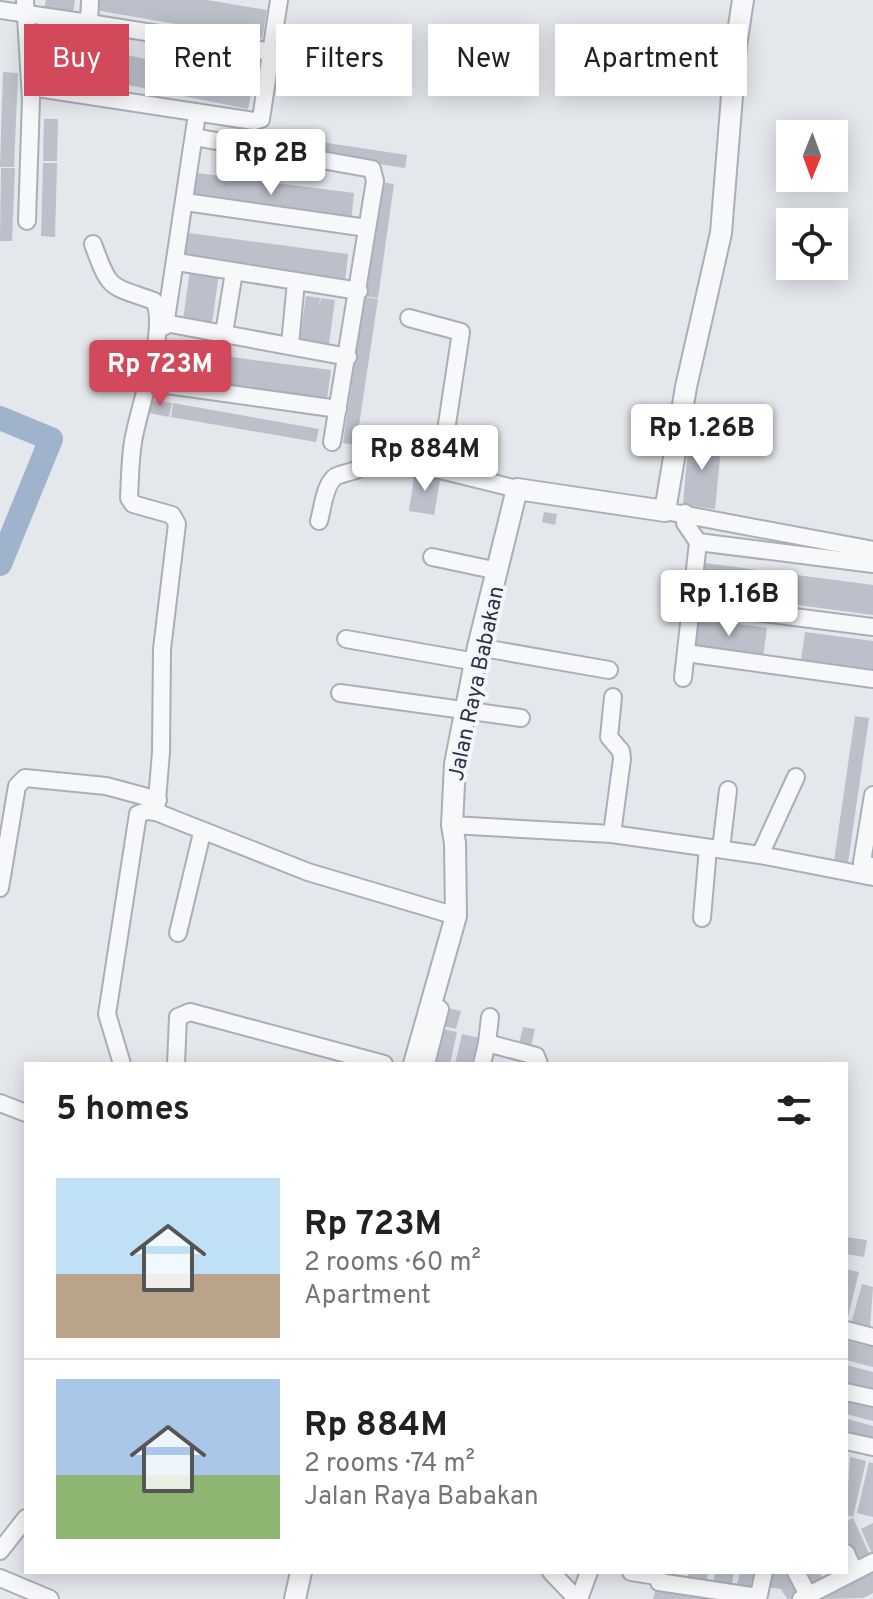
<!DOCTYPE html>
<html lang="en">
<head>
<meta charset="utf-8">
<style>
	body { margin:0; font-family:Overpass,sans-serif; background:#f6f6f6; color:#202124; height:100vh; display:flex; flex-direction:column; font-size:30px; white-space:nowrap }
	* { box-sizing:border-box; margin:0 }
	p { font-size:26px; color:#757577 }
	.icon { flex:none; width:44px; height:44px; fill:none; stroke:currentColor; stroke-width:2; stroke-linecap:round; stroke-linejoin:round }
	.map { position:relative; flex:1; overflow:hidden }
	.side { position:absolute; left:24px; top:1062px; width:824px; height:512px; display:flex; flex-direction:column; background:#fff; border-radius:0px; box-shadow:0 4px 20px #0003 }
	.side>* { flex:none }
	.hud { position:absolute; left:24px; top:24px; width:826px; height:72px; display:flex; gap:16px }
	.needle { width:52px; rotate:181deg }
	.controls { position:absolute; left:776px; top:120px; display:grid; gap:16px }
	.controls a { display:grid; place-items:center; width:72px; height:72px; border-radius:0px; background:#fff; box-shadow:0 4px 20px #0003; font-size:40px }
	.price { position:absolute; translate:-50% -68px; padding:0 18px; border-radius:8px; background:#fff; color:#222; font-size:26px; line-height:52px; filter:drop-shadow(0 2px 4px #0008) }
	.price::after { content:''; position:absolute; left:50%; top:48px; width:24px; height:18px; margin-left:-12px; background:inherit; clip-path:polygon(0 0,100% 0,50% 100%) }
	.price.on { background:#d1495b; color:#fff }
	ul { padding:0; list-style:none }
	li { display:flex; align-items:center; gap:24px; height:200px; padding:0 32px }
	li+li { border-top:2px solid #e0e0e0 }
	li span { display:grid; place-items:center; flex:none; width:224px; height:160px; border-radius:0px; color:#555 }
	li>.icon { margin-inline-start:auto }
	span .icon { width:96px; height:96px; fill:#fffc; stroke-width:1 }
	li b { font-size:34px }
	h2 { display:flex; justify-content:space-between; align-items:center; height:96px; padding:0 32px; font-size:34px }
	.tag { padding:0 28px; border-radius:0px; background:#fff; box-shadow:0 4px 20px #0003; font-size:28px; line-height:72px }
	.tag.on { background:#d1495b; color:#fff }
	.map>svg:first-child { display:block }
</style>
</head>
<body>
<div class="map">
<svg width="873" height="1599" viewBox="0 0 873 1599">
	<rect width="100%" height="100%" fill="#e4e7ec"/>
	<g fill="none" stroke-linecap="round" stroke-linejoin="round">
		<polyline stroke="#9fb4cc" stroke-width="24" points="0,418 51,439 0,564"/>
	</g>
	<g fill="#bbc0ca">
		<polygon points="46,0 75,0 73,13 44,9"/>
		<polygon points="97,0 207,0 267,10 262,39 95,10"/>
		<polygon points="67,43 171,64 170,72 172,64 254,81 248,109 83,76 83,68 82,75 61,71"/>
		<polygon points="3,72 18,73 14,167 0,167"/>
		<polygon points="44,119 58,119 57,161 43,161"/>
		<polygon points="261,133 407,155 405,168 259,146"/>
		<polygon points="43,163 57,163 55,237 41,236"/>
		<polygon points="1,168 15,168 12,241 0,241"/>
		<polygon points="190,172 354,193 351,222 186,200"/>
		<polygon points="380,182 394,184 378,298 364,296"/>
		<polygon points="181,232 348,254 345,283 178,261"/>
		<polygon points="190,269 219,273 212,324 183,320"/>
		<polygon points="306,296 320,298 319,308 321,298 335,300 328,351 299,345"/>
		<polygon points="364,297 378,299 356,445 343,443"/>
		<polygon points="163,348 331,370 327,399 161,377"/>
		<polygon points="151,400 172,403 169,417 149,413"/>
		<polygon points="173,403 319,429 316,442 171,417"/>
		<polygon points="689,435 722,438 715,509 683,505"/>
		<polygon points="415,471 441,475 434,515 409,511"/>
		<polygon points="544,512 557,514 555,525 542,522"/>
		<polygon points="705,563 873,585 873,615 701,592"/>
		<polygon points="695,618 767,628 763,657 691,647"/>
		<polygon points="805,632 873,641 873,670 801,660"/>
		<polygon points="855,716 869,718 848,863 834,861"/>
		<polygon points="443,1007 461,1011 456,1029 439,1025"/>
		<polygon points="523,1027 535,1029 531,1047 519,1044"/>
		<polygon points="439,1028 457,1032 450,1064 430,1064"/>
		<polygon points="462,1034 480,1038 474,1064 455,1064"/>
		<polygon points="846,1237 867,1240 864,1257 846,1254"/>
		<polygon points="846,1269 859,1272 847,1321 846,1321"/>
		<polygon points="862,1284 873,1287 870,1329 851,1324"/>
		<polygon points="846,1341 873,1347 873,1367 846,1360"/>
		<polygon points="846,1365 873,1372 873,1391 846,1385"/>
		<polygon points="846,1395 873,1402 873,1421 846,1414"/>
		<polygon points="847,1419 873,1426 873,1445 846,1439"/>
		<polygon points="850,1457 866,1461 853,1517 846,1515"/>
		<polygon points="869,1462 873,1463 873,1517 857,1513"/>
		<polygon points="853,1518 869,1553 854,1560 846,1544 846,1521"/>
		<polygon points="873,1523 873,1556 861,1529"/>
		<polygon points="689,1572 708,1572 706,1585 687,1581"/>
		<polygon points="715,1572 734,1572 731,1588 713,1585"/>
		<polygon points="740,1572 759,1572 755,1593 736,1589"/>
		<polygon points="767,1572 793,1572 805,1595 787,1599 781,1589 765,1587"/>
		<polygon points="798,1572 819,1572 825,1583 807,1592"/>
		<polygon points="873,1572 873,1593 863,1598 819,1599"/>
		<polygon points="656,1588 705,1597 704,1599 653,1599"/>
	</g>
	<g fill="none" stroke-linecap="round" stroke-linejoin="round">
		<g stroke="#a9aeb7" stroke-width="20">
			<g id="minor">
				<polyline points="25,0 31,99 27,221"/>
				<polyline points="90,0 89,23 272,52"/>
				<polyline points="0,10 89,23"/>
				<polyline points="31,87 254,121 261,119 279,0"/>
				<polyline points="194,137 372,169 375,181 332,442"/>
				<polyline points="185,202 367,228"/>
				<path d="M93,244C110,291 109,285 154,301C169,328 138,408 133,442C130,460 130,480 129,498L133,504L172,515L177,524L162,649L161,752L156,812"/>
				<polyline points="177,262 359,291"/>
				<polyline points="409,318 461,332 440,470"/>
				<polyline points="165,323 348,357"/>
				<polyline points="165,326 197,114"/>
				<polyline points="224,333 234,272"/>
				<polyline points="290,344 296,282"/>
				<polyline points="159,353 159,376 167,385 338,409"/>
				<polyline points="665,511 873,550"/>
				<path d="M319,521C323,507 325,479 339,475C352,471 358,471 368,462L440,470L517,489"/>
				<polyline points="698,542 873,564"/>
				<polyline points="432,557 498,571"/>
				<polyline points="692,604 873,627"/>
				<polyline points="346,639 476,662"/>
				<polyline points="478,647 609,670"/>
				<polyline points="686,653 873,679"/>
				<polyline points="683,678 698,542 685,523 685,513"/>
				<polyline points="340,693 521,718"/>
				<polyline points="873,795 862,862 873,867"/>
				<polyline points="452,825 612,834 760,855 873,877"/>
				<polyline points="612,834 622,759 621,751 609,737 613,697"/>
				<polyline points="721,849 728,790"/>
				<polyline points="760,855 796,777"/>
				<polyline points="0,888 17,786 25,778 106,786 158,800"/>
				<polyline points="702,918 708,848"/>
				<polyline points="178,933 202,833"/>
				<polyline points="487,1043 490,1017"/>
				<polyline points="122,1064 107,1014 138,814 147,811 156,812 308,872 456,916"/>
				<polyline points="176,1064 178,1017 190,1012 384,1064"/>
				<polyline points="426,1064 440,1009"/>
				<polyline points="482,1064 487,1043 536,1056 539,1064"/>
				<polyline points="0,1103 26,1113"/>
				<polyline points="846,1330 873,1337"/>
				<polyline points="846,1392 873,1398"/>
				<polyline points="846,1441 873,1447"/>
				<polyline points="0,1551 26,1518"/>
				<polyline points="846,1553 854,1571"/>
				<polyline points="551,1572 577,1599"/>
				<polyline points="631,1572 656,1576"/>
				<polyline points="657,1572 659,1582 758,1597"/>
				<polyline points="796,1572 808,1595"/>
				<polyline points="0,1578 50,1599"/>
				<polyline points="579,1599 589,1572"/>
				<polyline points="758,1599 764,1572"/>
				<polyline points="801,1599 873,1562"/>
			</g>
		</g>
		<g stroke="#a9aeb7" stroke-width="24">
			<g id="tertiary">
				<polyline points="414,1064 456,916 455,843 452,825 455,764 478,647 517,489 665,511 686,387 721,233 736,46 743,0"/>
				<polyline points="295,1599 301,1572"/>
			</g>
		</g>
		<use href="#minor" stroke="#f7f8fa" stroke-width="16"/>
		<use href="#tertiary" stroke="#f7f8fa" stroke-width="20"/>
	</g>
	<g text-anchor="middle" stroke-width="8" stroke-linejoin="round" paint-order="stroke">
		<g font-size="22" fill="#2b3445" stroke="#f4f6f9">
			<text transform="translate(475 683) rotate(-78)" y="8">Jalan Raya Babakan</text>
		</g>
	</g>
</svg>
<div class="controls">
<a><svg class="needle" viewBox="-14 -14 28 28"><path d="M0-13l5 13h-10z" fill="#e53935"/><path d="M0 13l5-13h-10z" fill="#757577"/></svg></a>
<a><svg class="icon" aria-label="locate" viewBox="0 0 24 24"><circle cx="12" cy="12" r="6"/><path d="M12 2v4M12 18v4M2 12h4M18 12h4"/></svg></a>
</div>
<b class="price" style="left:271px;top:197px">Rp 2B</b>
<b class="price on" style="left:160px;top:408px">Rp 723M</b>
<b class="price" style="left:702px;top:472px">Rp 1.26B</b>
<b class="price" style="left:425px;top:493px">Rp 884M</b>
<b class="price" style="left:729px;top:638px">Rp 1.16B</b>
<div class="hud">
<a class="tag on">Buy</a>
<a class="tag">Rent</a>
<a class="tag">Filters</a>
<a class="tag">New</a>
<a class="tag">Apartment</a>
</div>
<section class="side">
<h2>5 homes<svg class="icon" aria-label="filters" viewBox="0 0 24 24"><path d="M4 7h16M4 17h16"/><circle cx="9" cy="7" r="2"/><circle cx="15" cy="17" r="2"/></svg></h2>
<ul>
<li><span style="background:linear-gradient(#bfe0f5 60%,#b9a48a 0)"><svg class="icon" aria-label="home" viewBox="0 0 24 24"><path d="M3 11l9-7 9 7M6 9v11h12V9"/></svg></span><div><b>Rp 723M</b><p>2 rooms · 60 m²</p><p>Apartment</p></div></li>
<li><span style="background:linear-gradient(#a9c7e8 60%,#8fb573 0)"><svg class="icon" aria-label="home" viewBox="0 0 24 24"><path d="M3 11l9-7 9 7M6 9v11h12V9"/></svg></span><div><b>Rp 884M</b><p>2 rooms · 74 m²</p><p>Jalan Raya Babakan</p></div></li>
</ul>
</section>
</div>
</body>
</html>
